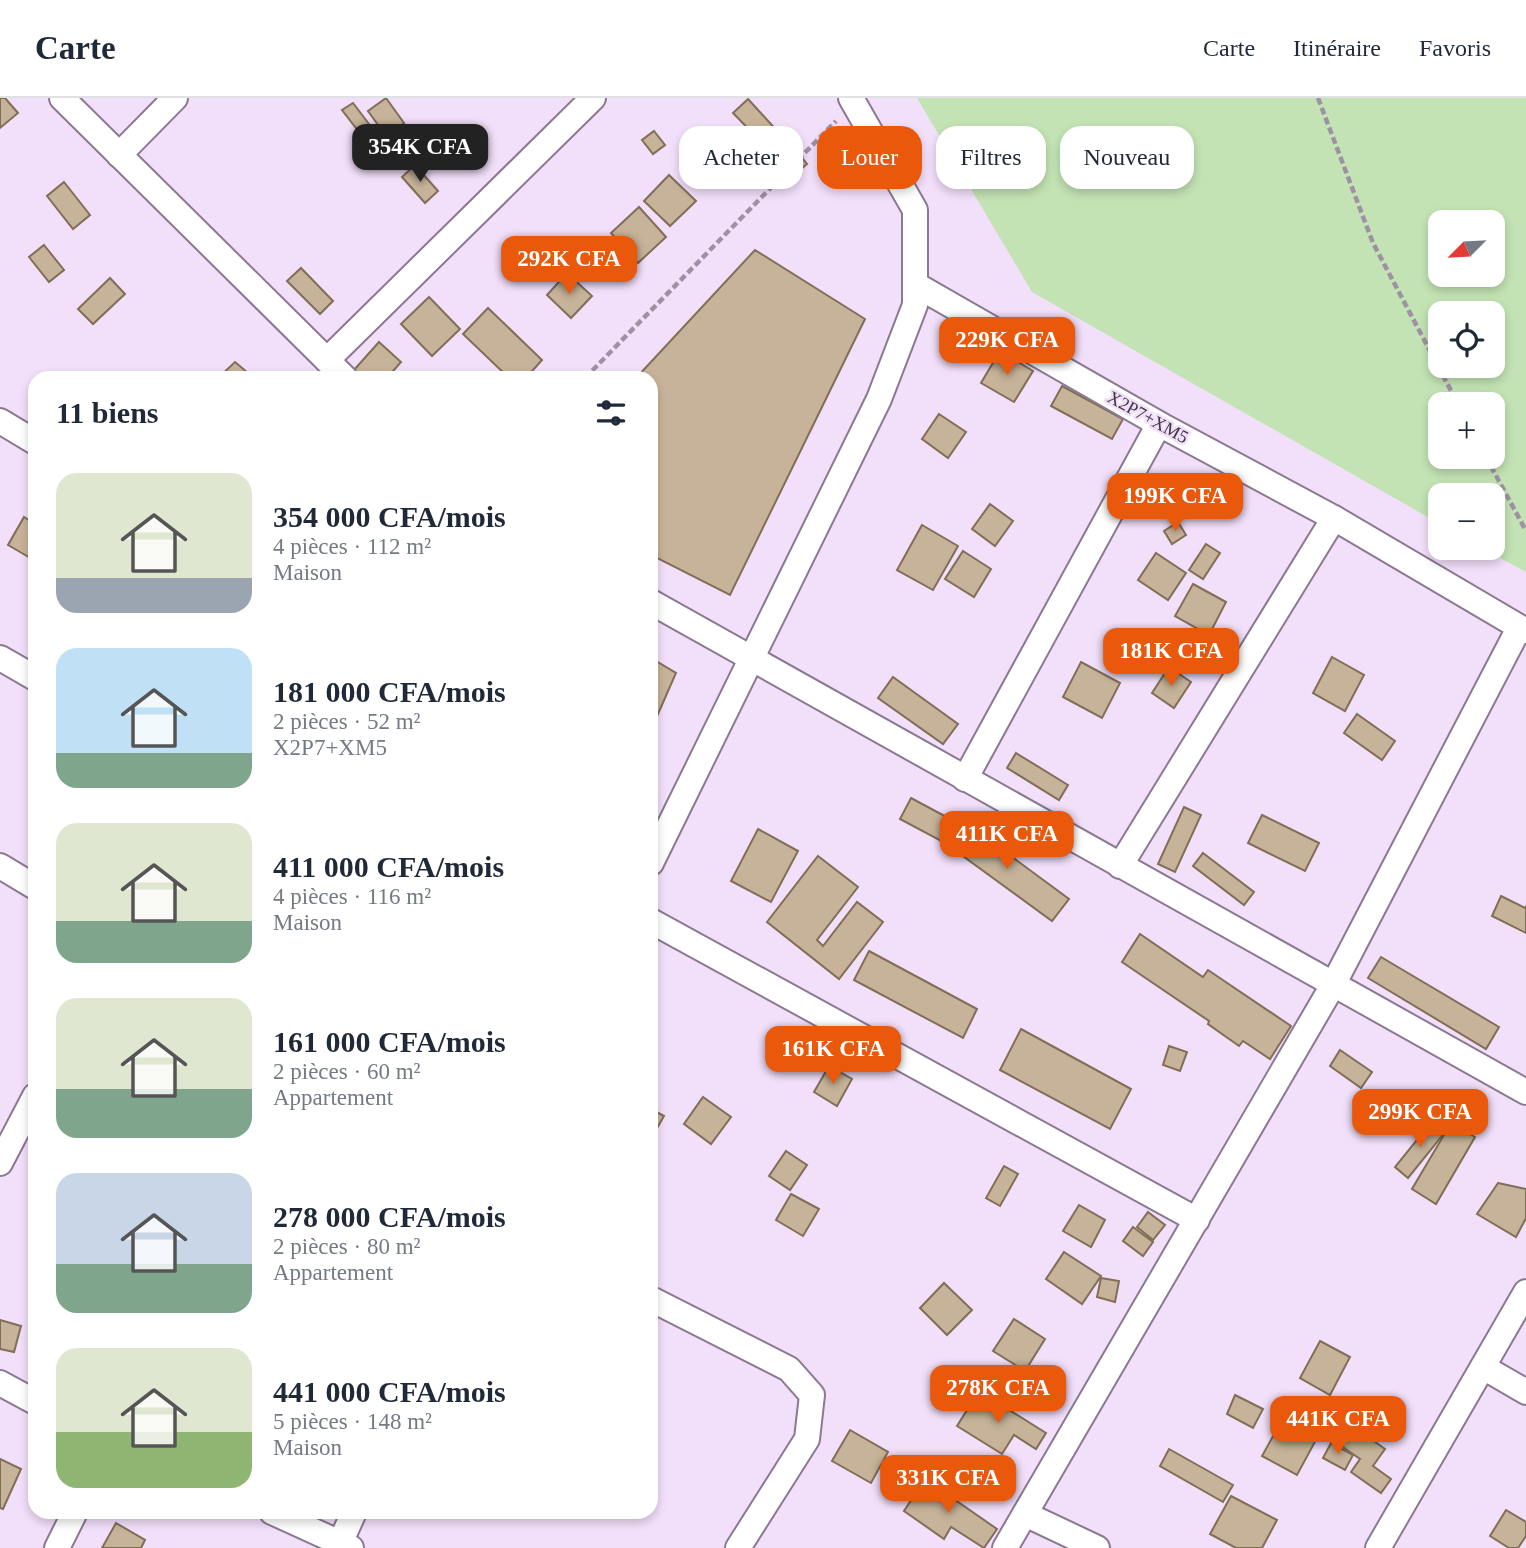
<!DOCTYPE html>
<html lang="fr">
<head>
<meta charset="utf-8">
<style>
	body { margin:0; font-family:"Times New Roman",serif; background:#f6f6f7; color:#1f2937; height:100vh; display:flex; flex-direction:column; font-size:26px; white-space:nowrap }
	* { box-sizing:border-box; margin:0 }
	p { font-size:23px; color:#747a83 }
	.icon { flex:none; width:38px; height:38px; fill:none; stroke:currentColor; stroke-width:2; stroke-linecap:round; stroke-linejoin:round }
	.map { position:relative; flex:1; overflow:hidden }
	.side { position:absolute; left:28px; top:273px; width:630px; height:1148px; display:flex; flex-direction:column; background:#fff; border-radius:21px; box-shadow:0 4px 10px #0003 }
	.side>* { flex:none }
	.top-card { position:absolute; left:679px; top:28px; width:665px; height:63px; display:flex; gap:14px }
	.needle { width:46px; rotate:246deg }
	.fabs { position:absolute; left:1428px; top:112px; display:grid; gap:14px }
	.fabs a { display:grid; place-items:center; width:77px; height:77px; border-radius:14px; background:#fff; box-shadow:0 4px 10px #0003; font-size:35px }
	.price { position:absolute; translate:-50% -60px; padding:0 16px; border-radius:14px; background:#ea580c; color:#fff; font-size:23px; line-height:46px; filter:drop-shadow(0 2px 4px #0008) }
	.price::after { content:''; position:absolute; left:50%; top:42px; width:21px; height:16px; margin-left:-10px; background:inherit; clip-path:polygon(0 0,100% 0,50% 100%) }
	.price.on { background:#222; color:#fff }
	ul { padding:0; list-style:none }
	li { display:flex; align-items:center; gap:21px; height:175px; padding:0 28px }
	li span { display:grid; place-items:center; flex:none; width:196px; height:140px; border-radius:21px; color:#555 }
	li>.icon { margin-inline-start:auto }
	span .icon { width:84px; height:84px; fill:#fffc; stroke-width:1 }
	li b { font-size:30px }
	h2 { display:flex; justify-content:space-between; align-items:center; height:84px; padding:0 28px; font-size:30px }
	.tag { padding:0 24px; border-radius:21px; background:#fff; box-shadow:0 4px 10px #0003; font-size:24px; line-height:63px }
	.tag.on { background:#ea580c; color:#fff }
	header { display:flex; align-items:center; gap:42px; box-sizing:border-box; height:98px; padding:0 35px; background:#fff; border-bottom:2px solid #e0e1e3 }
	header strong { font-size:33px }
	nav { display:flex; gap:38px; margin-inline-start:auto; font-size:24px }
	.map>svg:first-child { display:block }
</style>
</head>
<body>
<header>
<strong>Carte</strong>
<nav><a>Carte</a><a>Itinéraire</a><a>Favoris</a></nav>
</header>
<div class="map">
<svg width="1526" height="1450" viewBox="0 0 1526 1450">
	<rect width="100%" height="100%" fill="#f2dffa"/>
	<path fill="#c3e3b4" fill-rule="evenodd" d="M917,0H1526V474L1482,450H1493V397H1440V426L1032,194ZM1440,124H1493V177H1440ZM1440,215H1493V268H1440ZM1440,306H1493V359H1440Z"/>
	<g fill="#c7b399" stroke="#816e57" stroke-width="2">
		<polygon points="0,0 5,0 18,15 0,30"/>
		<polygon points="386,0 404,25 386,38 368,13"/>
		<polygon points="748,1 779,35 765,48 733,15"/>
		<polygon points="353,5 369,26 359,34 342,12"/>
		<polygon points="654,33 665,47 653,56 642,42"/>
		<polygon points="791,46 807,66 791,80 775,60"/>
		<polygon points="415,67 438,93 425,105 402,79"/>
		<polygon points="669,77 696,103 670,128 644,103"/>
		<polygon points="64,84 90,117 73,131 47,98"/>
		<polygon points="639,109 666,139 638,165 611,135"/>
		<polygon points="44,147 64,172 49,184 29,159"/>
		<polygon points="755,152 865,221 730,497 651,457 651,280 636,280"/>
		<polygon points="301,170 333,203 320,216 287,183"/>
		<polygon points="567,175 592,198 571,220 547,197"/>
		<polygon points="110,180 125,196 93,226 78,211"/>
		<polygon points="429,199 460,231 432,258 401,226"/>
		<polygon points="488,210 542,262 526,280 509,280 463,236"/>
		<polygon points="379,244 401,264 387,280 363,280 354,272"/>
		<polygon points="1000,253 1033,273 1014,304 981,285"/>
		<polygon points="235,264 254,280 218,280"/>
		<polygon points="1062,288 1123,321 1112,341 1051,308"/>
		<polygon points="939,316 966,334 948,360 922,341"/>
		<polygon points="990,406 1013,423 995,448 972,431"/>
		<polygon points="24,419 35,426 35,456 32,461 8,447"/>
		<polygon points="1178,424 1186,437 1172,446 1164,433"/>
		<polygon points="922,427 958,448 933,492 897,472"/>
		<polygon points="1206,446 1220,455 1203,481 1189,472"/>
		<polygon points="963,453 991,471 974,499 945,481"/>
		<polygon points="1156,455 1186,475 1168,502 1138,482"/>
		<polygon points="1193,486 1226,504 1209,537 1175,518"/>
		<polygon points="1332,559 1364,577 1345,613 1313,595"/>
		<polygon points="651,560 676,575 651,632"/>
		<polygon points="1081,564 1120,585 1102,620 1063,599"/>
		<polygon points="1169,569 1191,584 1174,610 1152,595"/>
		<polygon points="893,579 958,626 943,646 878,600"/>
		<polygon points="1357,616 1395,643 1382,662 1344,635"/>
		<polygon points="1016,655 1068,687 1059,702 1007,670"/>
		<polygon points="911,700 954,723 943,744 900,721"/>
		<polygon points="1184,709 1201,717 1175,774 1158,766"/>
		<polygon points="1262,717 1319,745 1305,773 1248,745"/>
		<polygon points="962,722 1069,801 1052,823 945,745"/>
		<polygon points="758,731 798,753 771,804 731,783"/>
		<polygon points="1203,755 1254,794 1244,807 1193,768"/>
		<polygon points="818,758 858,789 817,842 823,848 857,804 883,824 839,881 767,824"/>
		<polygon points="1501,798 1525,810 1526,808 1526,835 1492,818"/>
		<polygon points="1140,836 1203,879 1208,872 1291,928 1270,961 1243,943 1239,948 1208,926 1209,923 1122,864"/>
		<polygon points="869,853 977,911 963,940 854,882"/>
		<polygon points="1381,859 1499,929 1486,951 1368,880"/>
		<polygon points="1021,931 1131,991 1110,1031 1000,972"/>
		<polygon points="1169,948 1187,954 1180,973 1163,967"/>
		<polygon points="1340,952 1372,974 1361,990 1330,968"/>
		<polygon points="829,968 852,981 837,1008 814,994"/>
		<polygon points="703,999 731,1019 711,1046 684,1026"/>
		<polygon points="651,1011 664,1018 656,1032 651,1029"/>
		<polygon points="1433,1022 1446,1033 1408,1080 1395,1069"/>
		<polygon points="1451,1025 1475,1039 1436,1106 1412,1091"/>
		<polygon points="786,1053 807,1067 790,1092 769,1078"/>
		<polygon points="1004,1068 1018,1076 1000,1108 986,1100"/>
		<polygon points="1498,1085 1526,1091 1526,1120 1516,1139 1477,1116"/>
		<polygon points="791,1096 819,1111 803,1138 776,1122"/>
		<polygon points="1079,1107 1105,1122 1091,1149 1063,1133"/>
		<polygon points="1148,1114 1165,1127 1153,1142 1137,1129"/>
		<polygon points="1133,1129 1153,1144 1143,1158 1123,1143"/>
		<polygon points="1064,1154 1101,1178 1082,1206 1046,1181"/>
		<polygon points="1101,1180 1119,1183 1115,1204 1097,1199"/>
		<polygon points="944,1185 972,1212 947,1237 920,1210"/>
		<polygon points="1014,1221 1045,1241 1025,1273 993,1253"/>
		<polygon points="0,1222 21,1228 14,1254 0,1251"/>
		<polygon points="1320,1243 1350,1259 1330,1297 1300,1280"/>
		<polygon points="979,1293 1046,1335 1036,1351 1014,1337 1002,1356 957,1328"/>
		<polygon points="1235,1297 1263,1311 1253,1330 1227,1316"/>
		<polygon points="1282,1322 1317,1340 1297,1377 1262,1358"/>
		<polygon points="1353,1328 1385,1351 1373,1368 1391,1381 1381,1395 1351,1374 1360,1361 1340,1347"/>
		<polygon points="850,1332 888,1354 871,1385 832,1363"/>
		<polygon points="1331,1345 1353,1357 1345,1372 1323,1360"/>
		<polygon points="1169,1351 1233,1387 1223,1404 1160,1368"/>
		<polygon points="0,1361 21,1371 3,1411 0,1410"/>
		<polygon points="925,1381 997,1431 984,1450 951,1429 944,1441 904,1413"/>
		<polygon points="1231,1398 1277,1422 1262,1450 1236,1450 1210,1436"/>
		<polygon points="1506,1412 1526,1424 1526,1438 1518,1450 1509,1450 1490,1438"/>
		<polygon points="116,1425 145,1442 141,1450 102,1450"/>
	</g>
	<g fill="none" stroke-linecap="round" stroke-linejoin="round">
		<g stroke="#8b7992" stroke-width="28">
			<g id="minor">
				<polyline points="62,0 345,280"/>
				<polyline points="119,57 175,0"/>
				<polyline points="916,187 1159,326 1334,420 1526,533"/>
				<polyline points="327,262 593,0"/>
				<polyline points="0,323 35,344"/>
				<polyline points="651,504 1526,994"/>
				<polyline points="0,560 35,580"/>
				<polyline points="965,681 1159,326"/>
				<polyline points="651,765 879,301 915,207 915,112 851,0"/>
				<polyline points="0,768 35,789"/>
				<polyline points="1120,768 1334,420"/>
				<polyline points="651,823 1197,1122"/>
				<polyline points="0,1065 35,998"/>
				<polyline points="651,1201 789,1271 812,1297 807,1341 738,1450"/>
				<polyline points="1483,1269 1526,1294"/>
				<polyline points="0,1285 35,1304"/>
				<polyline points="272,1414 351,1450"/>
				<polyline points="1025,1416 1097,1450"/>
				<polyline points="57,1450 75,1414"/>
				<polyline points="338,1450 354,1414"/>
				<polyline points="1005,1450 1333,887 1519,530"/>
				<polyline points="1378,1450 1526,1194"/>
			</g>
		</g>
		<g stroke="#9f91a4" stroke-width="4.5" stroke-dasharray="7 3.5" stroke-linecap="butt">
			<polyline points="1318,0 1373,145 1458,306"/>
			<polyline points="585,280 836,23"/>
			<polyline points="1486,359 1526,433"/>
		</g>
		<use href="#minor" stroke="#fff" stroke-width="24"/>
	</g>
	<g text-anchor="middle" stroke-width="5" stroke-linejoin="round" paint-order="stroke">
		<g font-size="18" fill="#3e3741" stroke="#f2dffa">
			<text transform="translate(1148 319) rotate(29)" y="6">X2P7+XM5</text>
		</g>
	</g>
</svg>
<div class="fabs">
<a><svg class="needle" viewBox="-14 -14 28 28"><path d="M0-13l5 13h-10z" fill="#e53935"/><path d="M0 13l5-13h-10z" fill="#747a83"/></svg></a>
<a><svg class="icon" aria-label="locate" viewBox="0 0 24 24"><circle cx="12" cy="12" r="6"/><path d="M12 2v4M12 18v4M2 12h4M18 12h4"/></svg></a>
<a>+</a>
<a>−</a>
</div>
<b class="price on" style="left:420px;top:86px">354K CFA</b>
<b class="price" style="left:569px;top:198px">292K CFA</b>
<b class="price" style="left:1007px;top:279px">229K CFA</b>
<b class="price" style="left:1175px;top:435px">199K CFA</b>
<b class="price" style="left:1171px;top:590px">181K CFA</b>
<b class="price" style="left:1007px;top:773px">411K CFA</b>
<b class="price" style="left:833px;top:988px">161K CFA</b>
<b class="price" style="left:1420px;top:1051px">299K CFA</b>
<b class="price" style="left:998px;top:1327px">278K CFA</b>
<b class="price" style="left:1338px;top:1358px">441K CFA</b>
<b class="price" style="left:948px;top:1417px">331K CFA</b>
<div class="top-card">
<a class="tag">Acheter</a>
<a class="tag on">Louer</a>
<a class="tag">Filtres</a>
<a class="tag">Nouveau</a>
</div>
<section class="side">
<h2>11 biens<svg class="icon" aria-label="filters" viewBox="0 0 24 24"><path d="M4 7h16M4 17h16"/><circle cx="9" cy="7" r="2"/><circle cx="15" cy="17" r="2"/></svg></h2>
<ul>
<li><span style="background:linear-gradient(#dfe7d0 75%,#9aa5b1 0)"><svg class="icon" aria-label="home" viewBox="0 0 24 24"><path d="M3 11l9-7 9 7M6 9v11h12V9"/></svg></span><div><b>354 000 CFA/mois</b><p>4 pièces · 112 m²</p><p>Maison</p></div></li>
<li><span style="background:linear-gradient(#bfe0f5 75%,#7fa58c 0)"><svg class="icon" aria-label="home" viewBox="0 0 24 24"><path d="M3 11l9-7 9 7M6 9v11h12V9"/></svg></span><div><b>181 000 CFA/mois</b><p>2 pièces · 52 m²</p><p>X2P7+XM5</p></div></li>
<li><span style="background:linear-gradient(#dfe7d0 70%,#7fa58c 0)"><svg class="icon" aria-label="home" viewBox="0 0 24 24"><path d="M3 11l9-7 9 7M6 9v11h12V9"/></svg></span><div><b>411 000 CFA/mois</b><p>4 pièces · 116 m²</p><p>Maison</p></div></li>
<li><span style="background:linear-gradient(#dfe7d0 65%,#7fa58c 0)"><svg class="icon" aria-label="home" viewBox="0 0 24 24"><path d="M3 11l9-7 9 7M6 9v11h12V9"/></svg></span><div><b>161 000 CFA/mois</b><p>2 pièces · 60 m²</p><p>Appartement</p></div></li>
<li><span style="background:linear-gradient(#c9d6e8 65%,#7fa58c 0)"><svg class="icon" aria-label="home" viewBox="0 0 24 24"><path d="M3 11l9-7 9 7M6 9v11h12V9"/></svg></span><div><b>278 000 CFA/mois</b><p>2 pièces · 80 m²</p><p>Appartement</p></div></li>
<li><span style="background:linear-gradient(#dfe7d0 60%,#8fb573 0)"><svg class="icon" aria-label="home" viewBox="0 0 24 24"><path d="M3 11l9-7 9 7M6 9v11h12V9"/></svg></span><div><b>441 000 CFA/mois</b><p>5 pièces · 148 m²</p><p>Maison</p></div></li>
</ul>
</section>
</div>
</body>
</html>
